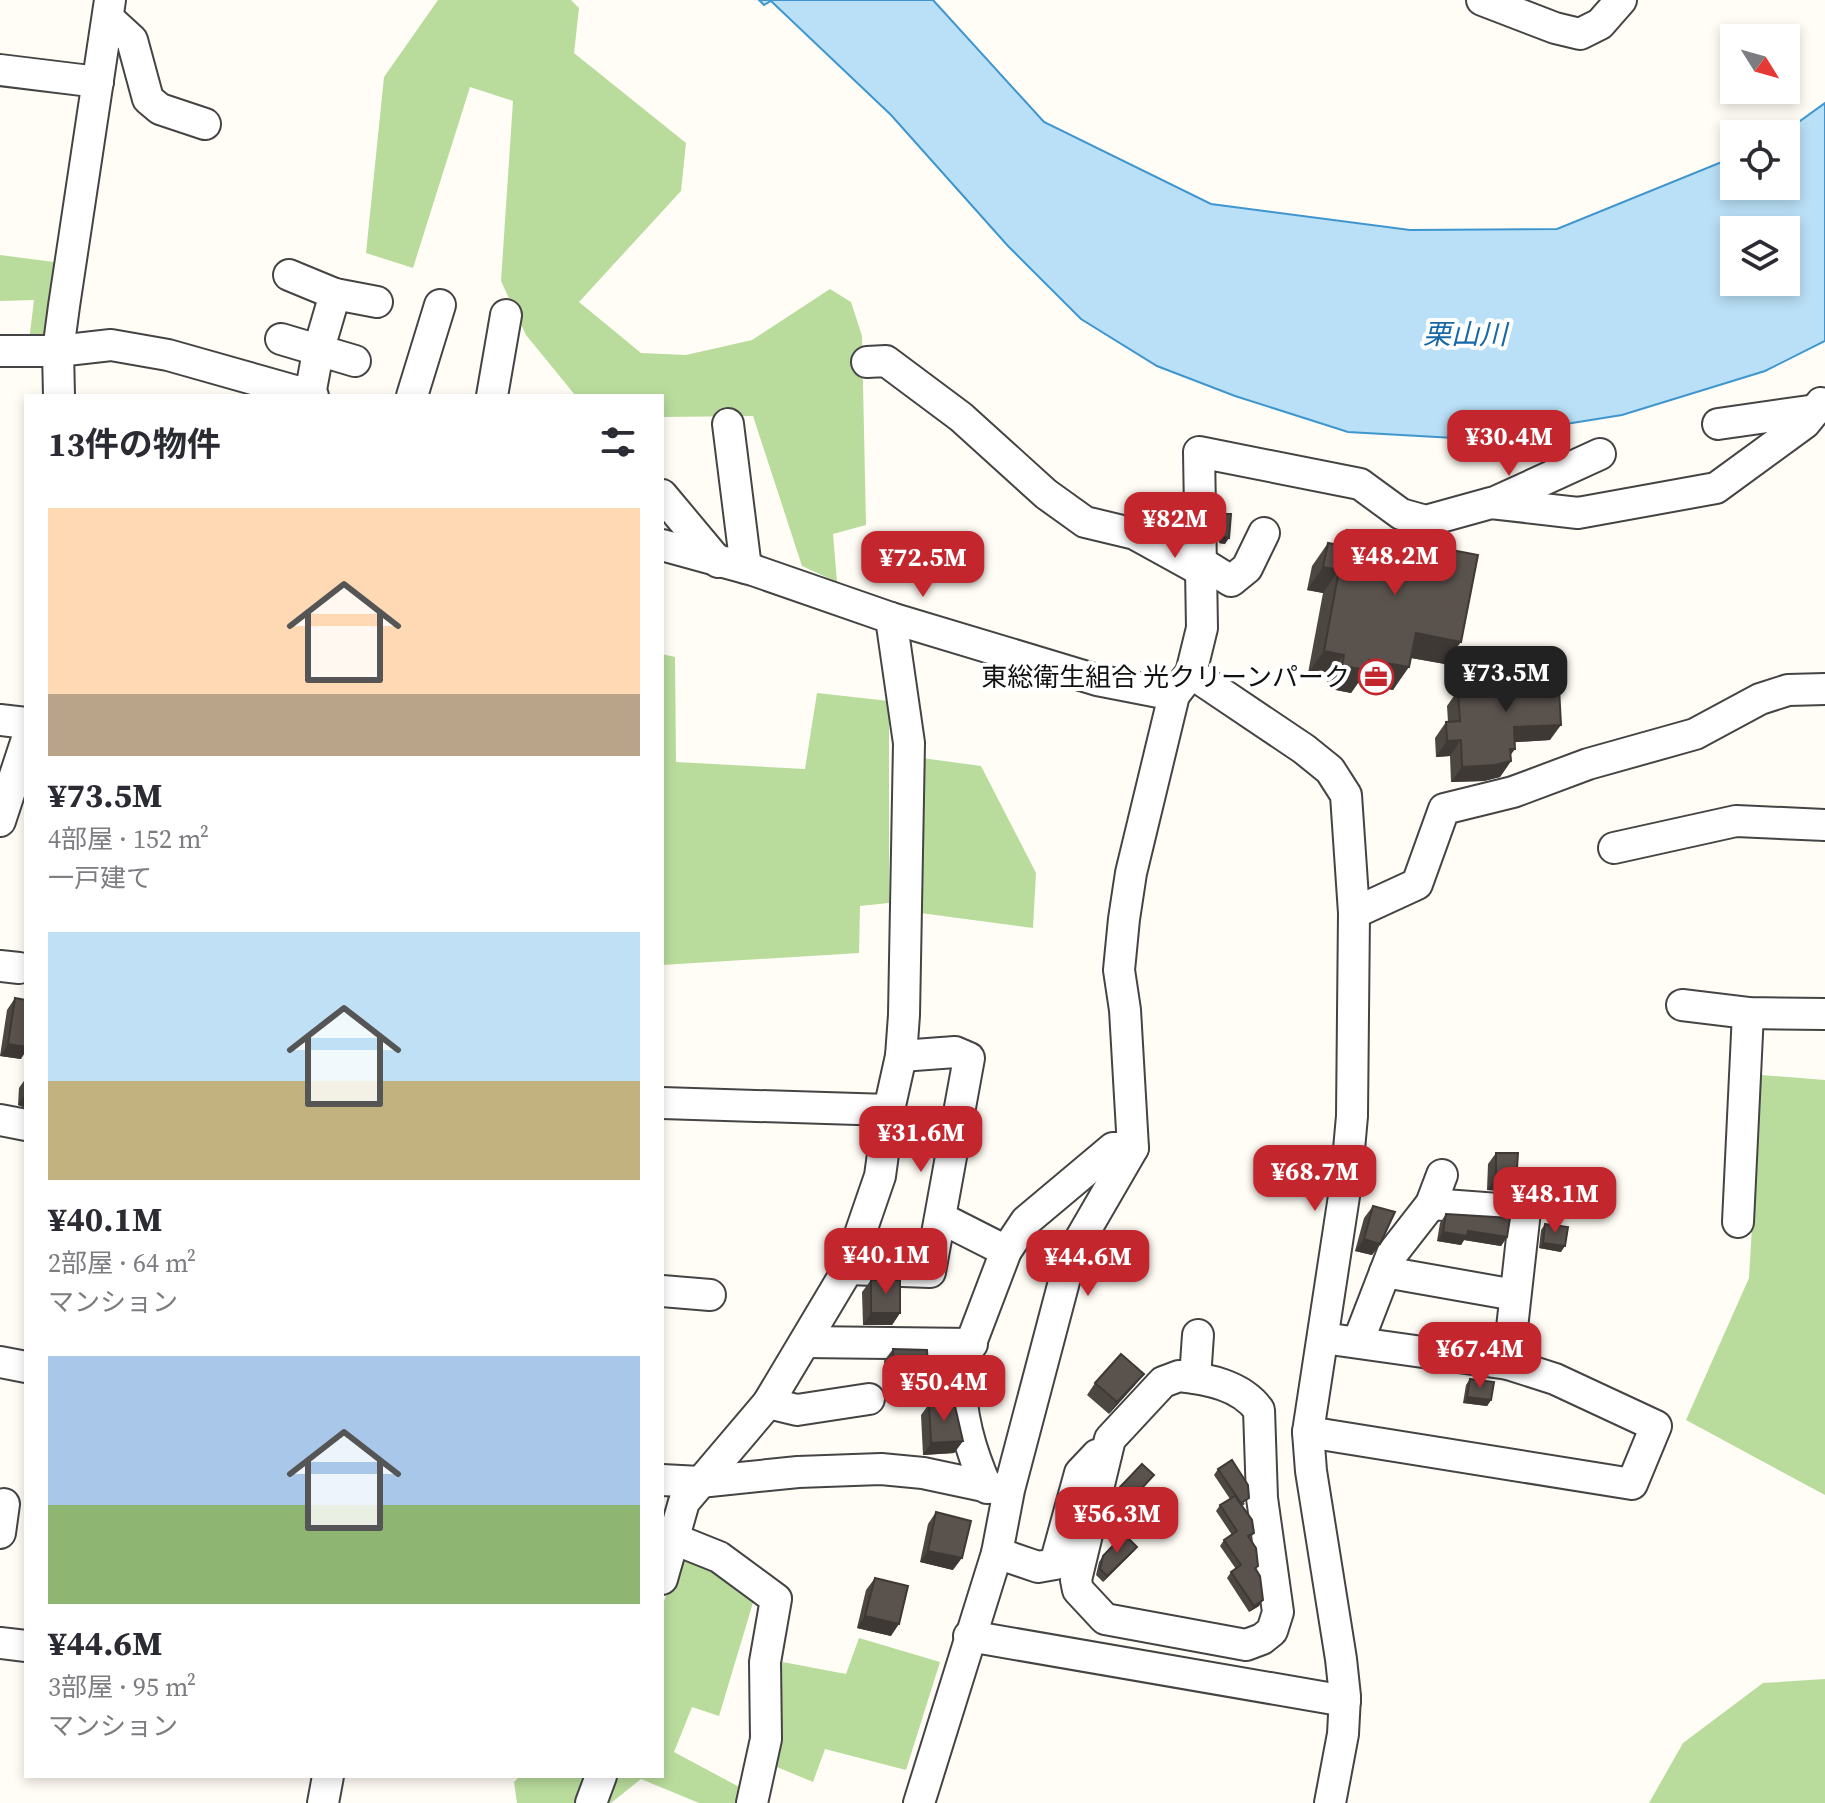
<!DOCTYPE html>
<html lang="ja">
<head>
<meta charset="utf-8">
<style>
	body { margin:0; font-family:"Source Serif 4","Noto Sans JP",serif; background:#f2f2f3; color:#2b2b33; height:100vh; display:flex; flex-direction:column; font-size:30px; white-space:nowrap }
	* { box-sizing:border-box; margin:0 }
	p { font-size:26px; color:#7c7c81 }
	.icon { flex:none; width:44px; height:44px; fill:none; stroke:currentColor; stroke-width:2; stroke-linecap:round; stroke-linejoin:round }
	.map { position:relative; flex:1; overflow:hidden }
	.drawer { position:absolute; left:24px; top:394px; width:640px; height:1384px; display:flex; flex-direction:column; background:#fff; border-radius:0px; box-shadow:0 4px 12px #0003 }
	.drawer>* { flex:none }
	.needle { width:52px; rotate:127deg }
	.buttons { position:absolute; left:1720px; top:24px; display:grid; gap:16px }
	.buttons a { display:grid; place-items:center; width:80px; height:80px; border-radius:0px; background:#fff; box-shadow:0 4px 12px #0003; font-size:40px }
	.price { position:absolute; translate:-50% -68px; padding:0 18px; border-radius:16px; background:#c4262e; color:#fff; font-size:26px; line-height:52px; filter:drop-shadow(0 2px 4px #0008) }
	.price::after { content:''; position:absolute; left:50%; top:48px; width:24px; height:18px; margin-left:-12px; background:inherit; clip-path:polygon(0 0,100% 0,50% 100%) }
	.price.selected { background:#222; color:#fff }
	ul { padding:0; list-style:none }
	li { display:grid; align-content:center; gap:16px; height:424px; padding:0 24px }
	li span { display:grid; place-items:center; height:248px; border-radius:0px; color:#555 }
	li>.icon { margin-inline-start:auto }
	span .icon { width:144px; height:144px; fill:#fffc; stroke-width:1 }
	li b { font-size:34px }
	h2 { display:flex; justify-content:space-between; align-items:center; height:96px; padding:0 24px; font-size:34px }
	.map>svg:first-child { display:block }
</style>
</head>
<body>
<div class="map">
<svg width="1825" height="1803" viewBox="0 0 1825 1803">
	<rect width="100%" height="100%" fill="#fffdf5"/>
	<g fill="#b9dc9c">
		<polygon points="438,0 571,0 579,8 574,53 686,143 681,191 579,302 641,353 686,355 752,340 830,289 851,302 862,336 866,525 833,534 837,582 802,566 753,416 662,417 662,396 575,395 526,335 501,281 513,101 470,87 413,268 366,253 384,77"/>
		<polygon points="0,255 62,263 50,346 29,341 34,300 0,301"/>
		<polygon points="662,654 675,657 676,762 805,769 817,693 889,701 889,903 860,906 859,953 662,965"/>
		<polygon points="922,758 981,766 1036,873 1033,928 913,912"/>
		<polygon points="1761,1075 1825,1080 1825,1495 1686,1420 1749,1278"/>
		<polygon points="684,1551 755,1596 719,1716 692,1707 674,1752 743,1789 737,1803 699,1803 641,1779 611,1803 517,1803 514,1782 520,1776 662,1776 662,1606"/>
		<polygon points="859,1638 940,1662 906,1770 825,1749 813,1782 772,1765 772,1660 846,1674"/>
		<polygon points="1825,1679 1825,1803 1649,1803 1683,1743 1763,1683"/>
	</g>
	<path fill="#b9e0f7" stroke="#3f96cf" stroke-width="2" fill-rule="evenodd" d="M759,0H933L1044,122L1211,204L1410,230L1557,229L1734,157V186H1786V134H1782L1825,103V341L1765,371L1622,415L1472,439L1348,432L1235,396L1157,366L1081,319L1008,246L891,115L771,1L764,5ZM1734,230H1786V282H1734Z"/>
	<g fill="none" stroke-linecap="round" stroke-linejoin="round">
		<g stroke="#444" stroke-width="34">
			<g id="minor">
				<polyline points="1482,0 1555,28 1580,34 1600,24 1621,0"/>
				<polyline points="108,18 132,40 148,99 160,109 205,124"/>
				<polyline points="0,70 98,82"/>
				<polyline points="289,275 335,294 377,302"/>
				<polyline points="281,339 355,361"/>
				<polyline points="0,351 58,351 111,345 168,355 313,396"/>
				<polyline points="867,362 886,361 961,417 1046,494 1085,522 1135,534 1202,571"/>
				<polyline points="310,395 318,352 335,294"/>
				<polyline points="59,396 58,351 64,306 110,0"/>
				<polyline points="412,396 440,305"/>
				<polyline points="492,396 506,315"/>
				<polyline points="728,424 746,568"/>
				<polyline points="1718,424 1816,410"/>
				<polyline points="662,495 718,562"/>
				<polyline points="1493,503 1600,454"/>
				<polyline points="662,545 753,570 891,618 1097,680 1174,695"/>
				<polyline points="1202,563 1231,581 1247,568 1264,533"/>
				<polyline points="1191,673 1304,749 1330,770 1346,795 1354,913 1352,1116 1346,1183 1308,1432 1311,1471 1341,1659 1345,1696 1343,1734 1330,1803"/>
				<polyline points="0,720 26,723"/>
				<polyline points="0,821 26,742"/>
				<polyline points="1614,848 1736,821 1825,825"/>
				<polyline points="1354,913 1417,884 1444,809 1513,792 1588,764 1695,734 1760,699 1788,690 1825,689"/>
				<polyline points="0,966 19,968"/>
				<polyline points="1682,1005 1748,1013 1825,1014"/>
				<polyline points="662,1103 889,1110"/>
				<polyline points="0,1120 26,1125"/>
				<polyline points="1431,1204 1525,1211 1508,1364"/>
				<polyline points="941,1218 1006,1251"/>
				<polyline points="1738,1222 1748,1013"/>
				<polyline points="848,1269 930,1272 969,1058 955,1052 901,1056"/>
				<polyline points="1385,1272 1515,1295"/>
				<polyline points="662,1291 710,1295"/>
				<polyline points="805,1342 972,1344"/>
				<polyline points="1358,1342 1392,1254 1431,1204 1442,1175"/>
				<polyline points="0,1362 26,1367"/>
				<path d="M1179,1376C1207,1379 1241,1385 1259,1410L1262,1498L1278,1612L1272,1631L1262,1639L1246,1645L1105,1619L1078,1590L1076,1580L1110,1439L1163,1382Z"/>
				<polyline points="1195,1378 1198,1335"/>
				<polyline points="768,1403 797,1410 869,1399"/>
				<polyline points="1308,1432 1632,1484 1656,1426 1555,1379 1508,1364 1323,1338"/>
				<polyline points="662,1480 700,1482 798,1472 881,1469 923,1473 1003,1490"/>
				<path d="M987,1488C970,1450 960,1414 960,1372L1006,1251L1026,1221L1113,1148H1133"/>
				<polyline points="0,1533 4,1504"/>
				<polyline points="674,1539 719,1557 776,1599 765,1662 766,1739 752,1803"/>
				<polyline points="997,1553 1038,1567 1055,1564 1080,1473 1097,1455 1106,1454"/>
				<polyline points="662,1579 684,1502 768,1403 848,1269 880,1176 889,1110 901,1056 904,1015 909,743 891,618"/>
				<polyline points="969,1636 1345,1701"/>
				<polyline points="0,1643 26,1646"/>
				<polyline points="323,1803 328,1776"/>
				<polyline points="591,1803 601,1776"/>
				<polyline points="919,1803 997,1553 1009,1490 1071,1255 1133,1148 1125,1010 1119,970 1124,919 1131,873 1174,695 1191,673 1202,628 1199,452 1360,484 1401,514 1426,521 1491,503 1578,513 1716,488 1805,423 1821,403"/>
			</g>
		</g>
		<use href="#minor" stroke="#fff" stroke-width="30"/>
	</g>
	<g fill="#4d4742">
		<polygon points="1222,514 1225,544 1219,543 1218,520"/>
		<polygon points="1347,530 1445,664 1411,658 1393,690 1358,683 1351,693 1326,688 1328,677 1308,673 1323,593 1307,590 1312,566 1328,543 1337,545"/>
		<polygon points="1533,652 1550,740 1514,742 1515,749 1511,754 1511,761 1500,777 1484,781 1451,782 1450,756 1436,757 1435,738 1446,722 1448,722 1447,706 1458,690 1523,687 1522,668"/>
		<polygon points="15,998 21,1059 0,1056 7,1010"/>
		<polygon points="26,1078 26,1108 18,1105 19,1088"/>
		<polygon points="1496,1153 1517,1168 1518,1192 1487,1190 1488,1164"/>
		<polygon points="1373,1206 1380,1244 1372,1255 1355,1251 1364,1218"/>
		<polygon points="1446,1214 1507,1237 1501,1246 1464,1240 1461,1245 1437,1241 1440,1223"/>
		<polygon points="1545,1224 1561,1252 1539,1248 1541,1230"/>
		<polygon points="871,1280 900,1313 892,1325 863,1325 862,1292"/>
		<polygon points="893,1349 921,1393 886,1394 884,1361"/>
		<polygon points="1470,1379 1491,1400 1487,1406 1463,1403 1466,1385"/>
		<polygon points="1095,1383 1135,1385 1109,1414 1087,1395"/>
		<polygon points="929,1404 963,1441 954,1453 923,1455 921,1415"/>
		<polygon points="1218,1469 1245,1504 1242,1506 1254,1533 1250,1539 1256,1570 1259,1606 1249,1612 1227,1578 1231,1572 1236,1569 1220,1546 1224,1540 1232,1535 1216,1511 1220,1505 1230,1499 1214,1475"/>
		<polygon points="1149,1481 1122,1511 1113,1502 1116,1492 1120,1487"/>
		<polygon points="936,1512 953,1570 920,1562 928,1524"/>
		<polygon points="1137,1547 1133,1552 1103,1582 1096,1575 1099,1562 1103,1556"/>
		<polygon points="875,1578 891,1636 857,1628 866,1590"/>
	</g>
	<g fill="#3f3936">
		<polygon points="1223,537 1229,538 1225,544 1219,543"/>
		<polygon points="1323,567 1339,570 1323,593 1307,590"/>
		<polygon points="1416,633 1461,642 1445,664 1400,656"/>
		<polygon points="1324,651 1344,655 1328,677 1308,673"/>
		<polygon points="1369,660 1409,667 1393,690 1358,683 1351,693 1326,688 1342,666"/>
		<polygon points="1561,725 1550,740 1503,743 1514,727"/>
		<polygon points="1461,740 1450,756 1436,757 1447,741"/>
		<polygon points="1510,749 1515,749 1505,762 1511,761 1500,777 1484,781 1451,782 1462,767"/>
		<polygon points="8,1044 26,1047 26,1051 21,1059 0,1056"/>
		<polygon points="26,1093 26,1108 18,1105"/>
		<polygon points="1496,1178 1526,1181 1518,1192 1487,1190"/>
		<polygon points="1468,1231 1507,1237 1501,1246 1464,1240 1461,1245 1437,1241 1443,1232"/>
		<polygon points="1364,1239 1380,1244 1372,1255 1355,1251"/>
		<polygon points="1543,1243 1565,1246 1561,1252 1539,1248"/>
		<polygon points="871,1313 900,1313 892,1325 863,1325"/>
		<polygon points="1144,1374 1135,1385 1109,1414 1117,1402"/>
		<polygon points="929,1381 921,1393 886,1394 894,1382"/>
		<polygon points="1467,1397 1491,1400 1487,1406 1463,1403"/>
		<polygon points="963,1441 954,1453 923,1455 931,1443"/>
		<polygon points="1137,1547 1133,1552 1103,1582 1107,1576"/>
		<polygon points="928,1551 962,1558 953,1570 920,1562"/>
		<polygon points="1263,1600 1259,1606 1249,1612 1254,1606"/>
		<polygon points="865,1616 899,1624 891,1636 857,1628"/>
	</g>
	<g fill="#5a524d" stroke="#3f3936" stroke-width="2">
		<polygon points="1222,514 1231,514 1229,538 1223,537"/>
		<polygon points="1347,530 1478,555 1461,642 1416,633 1409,667 1369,660 1367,670 1342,666 1344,655 1324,651 1339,570 1323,567 1328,543 1344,546"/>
		<polygon points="1557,650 1561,725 1514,727 1515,749 1510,749 1511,761 1495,765 1462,767 1461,740 1447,741 1446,722 1460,721 1458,690 1534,686 1533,652"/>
		<polygon points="15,998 26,1000 26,1047 8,1044"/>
		<polygon points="1496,1153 1518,1153 1517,1168 1526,1168 1526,1181 1496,1178"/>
		<polygon points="1373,1206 1395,1212 1380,1244 1364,1239"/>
		<polygon points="1446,1214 1510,1218 1507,1237 1468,1231 1467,1236 1443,1232"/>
		<polygon points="1545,1224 1568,1227 1565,1246 1543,1243"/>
		<rect x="871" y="1280" width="29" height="33"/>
		<polygon points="893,1349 927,1350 929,1381 894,1382"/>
		<polygon points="1121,1354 1144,1374 1117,1402 1095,1383"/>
		<polygon points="1470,1379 1494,1382 1491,1400 1467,1397"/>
		<polygon points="954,1402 963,1441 931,1443 929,1404"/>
		<polygon points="1232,1460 1248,1485 1249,1498 1241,1503 1218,1469"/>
		<polygon points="1142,1464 1154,1475 1126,1505 1117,1497 1120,1487"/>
		<polygon points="1235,1496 1252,1520 1254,1533 1248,1536 1256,1548 1258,1566 1255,1568 1260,1576 1263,1600 1254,1606 1231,1572 1241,1565 1224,1540 1237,1531 1220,1505"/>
		<polygon points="936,1512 971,1521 962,1558 928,1551"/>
		<polygon points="1124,1534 1137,1547 1107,1576 1100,1569 1103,1556"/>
		<polygon points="875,1578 908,1586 899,1624 865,1616"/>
	</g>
	<defs>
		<g id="office-ring" transform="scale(1.8)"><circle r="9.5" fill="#fff" stroke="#c4262e" stroke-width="1.5"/><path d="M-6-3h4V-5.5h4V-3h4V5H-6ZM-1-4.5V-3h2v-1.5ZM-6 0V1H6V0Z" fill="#c4262e"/></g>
	</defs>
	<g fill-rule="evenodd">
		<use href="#office-ring" x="1376" y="677"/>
	</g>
	<g text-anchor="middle" stroke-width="8" stroke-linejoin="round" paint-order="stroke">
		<g font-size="26" fill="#111" stroke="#fff" text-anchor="end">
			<text x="1350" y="686">東総衛生組合 光クリーンパーク</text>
		</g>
		<g font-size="28" font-style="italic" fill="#1768a6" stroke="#fff">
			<text x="1465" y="344">栗山川</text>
		</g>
	</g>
</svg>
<div class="buttons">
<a><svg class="needle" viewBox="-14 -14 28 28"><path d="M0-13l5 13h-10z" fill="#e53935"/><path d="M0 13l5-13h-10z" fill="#7c7c81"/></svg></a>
<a><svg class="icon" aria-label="locate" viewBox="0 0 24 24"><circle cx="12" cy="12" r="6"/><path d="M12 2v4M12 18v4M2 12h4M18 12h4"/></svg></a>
<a><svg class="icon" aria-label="layers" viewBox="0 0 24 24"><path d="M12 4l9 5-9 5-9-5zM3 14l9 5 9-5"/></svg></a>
</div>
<b class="price" style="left:1509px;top:478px">¥30.4M</b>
<b class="price" style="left:1175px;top:560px">¥82M</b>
<b class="price" style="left:1395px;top:597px">¥48.2M</b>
<b class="price" style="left:923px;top:599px">¥72.5M</b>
<b class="price selected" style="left:1506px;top:714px">¥73.5M</b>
<b class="price" style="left:921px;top:1174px">¥31.6M</b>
<b class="price" style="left:1315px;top:1213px">¥68.7M</b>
<b class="price" style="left:1555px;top:1235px">¥48.1M</b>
<b class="price" style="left:886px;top:1296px">¥40.1M</b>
<b class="price" style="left:1088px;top:1298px">¥44.6M</b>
<b class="price" style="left:1480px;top:1390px">¥67.4M</b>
<b class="price" style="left:944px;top:1423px">¥50.4M</b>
<b class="price" style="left:1117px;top:1555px">¥56.3M</b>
<section class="drawer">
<h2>13件の物件<svg class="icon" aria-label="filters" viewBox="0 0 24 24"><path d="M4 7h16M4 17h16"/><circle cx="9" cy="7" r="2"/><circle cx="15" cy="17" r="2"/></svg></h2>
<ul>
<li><span style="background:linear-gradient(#ffd9b3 75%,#b9a48a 0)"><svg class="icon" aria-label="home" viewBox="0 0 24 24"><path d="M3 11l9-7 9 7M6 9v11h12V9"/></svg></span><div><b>¥73.5M</b><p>4部屋 · 152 m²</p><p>一戸建て</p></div></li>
<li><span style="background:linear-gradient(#bfe0f5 60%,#c2b280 0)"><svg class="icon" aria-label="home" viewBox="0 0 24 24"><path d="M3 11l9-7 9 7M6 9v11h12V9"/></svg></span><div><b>¥40.1M</b><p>2部屋 · 64 m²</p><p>マンション</p></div></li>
<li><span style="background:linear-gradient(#a9c7e8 60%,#8fb573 0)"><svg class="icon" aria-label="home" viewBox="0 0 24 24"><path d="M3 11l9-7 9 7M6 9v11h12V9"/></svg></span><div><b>¥44.6M</b><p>3部屋 · 95 m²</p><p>マンション</p></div></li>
</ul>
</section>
</div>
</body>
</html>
